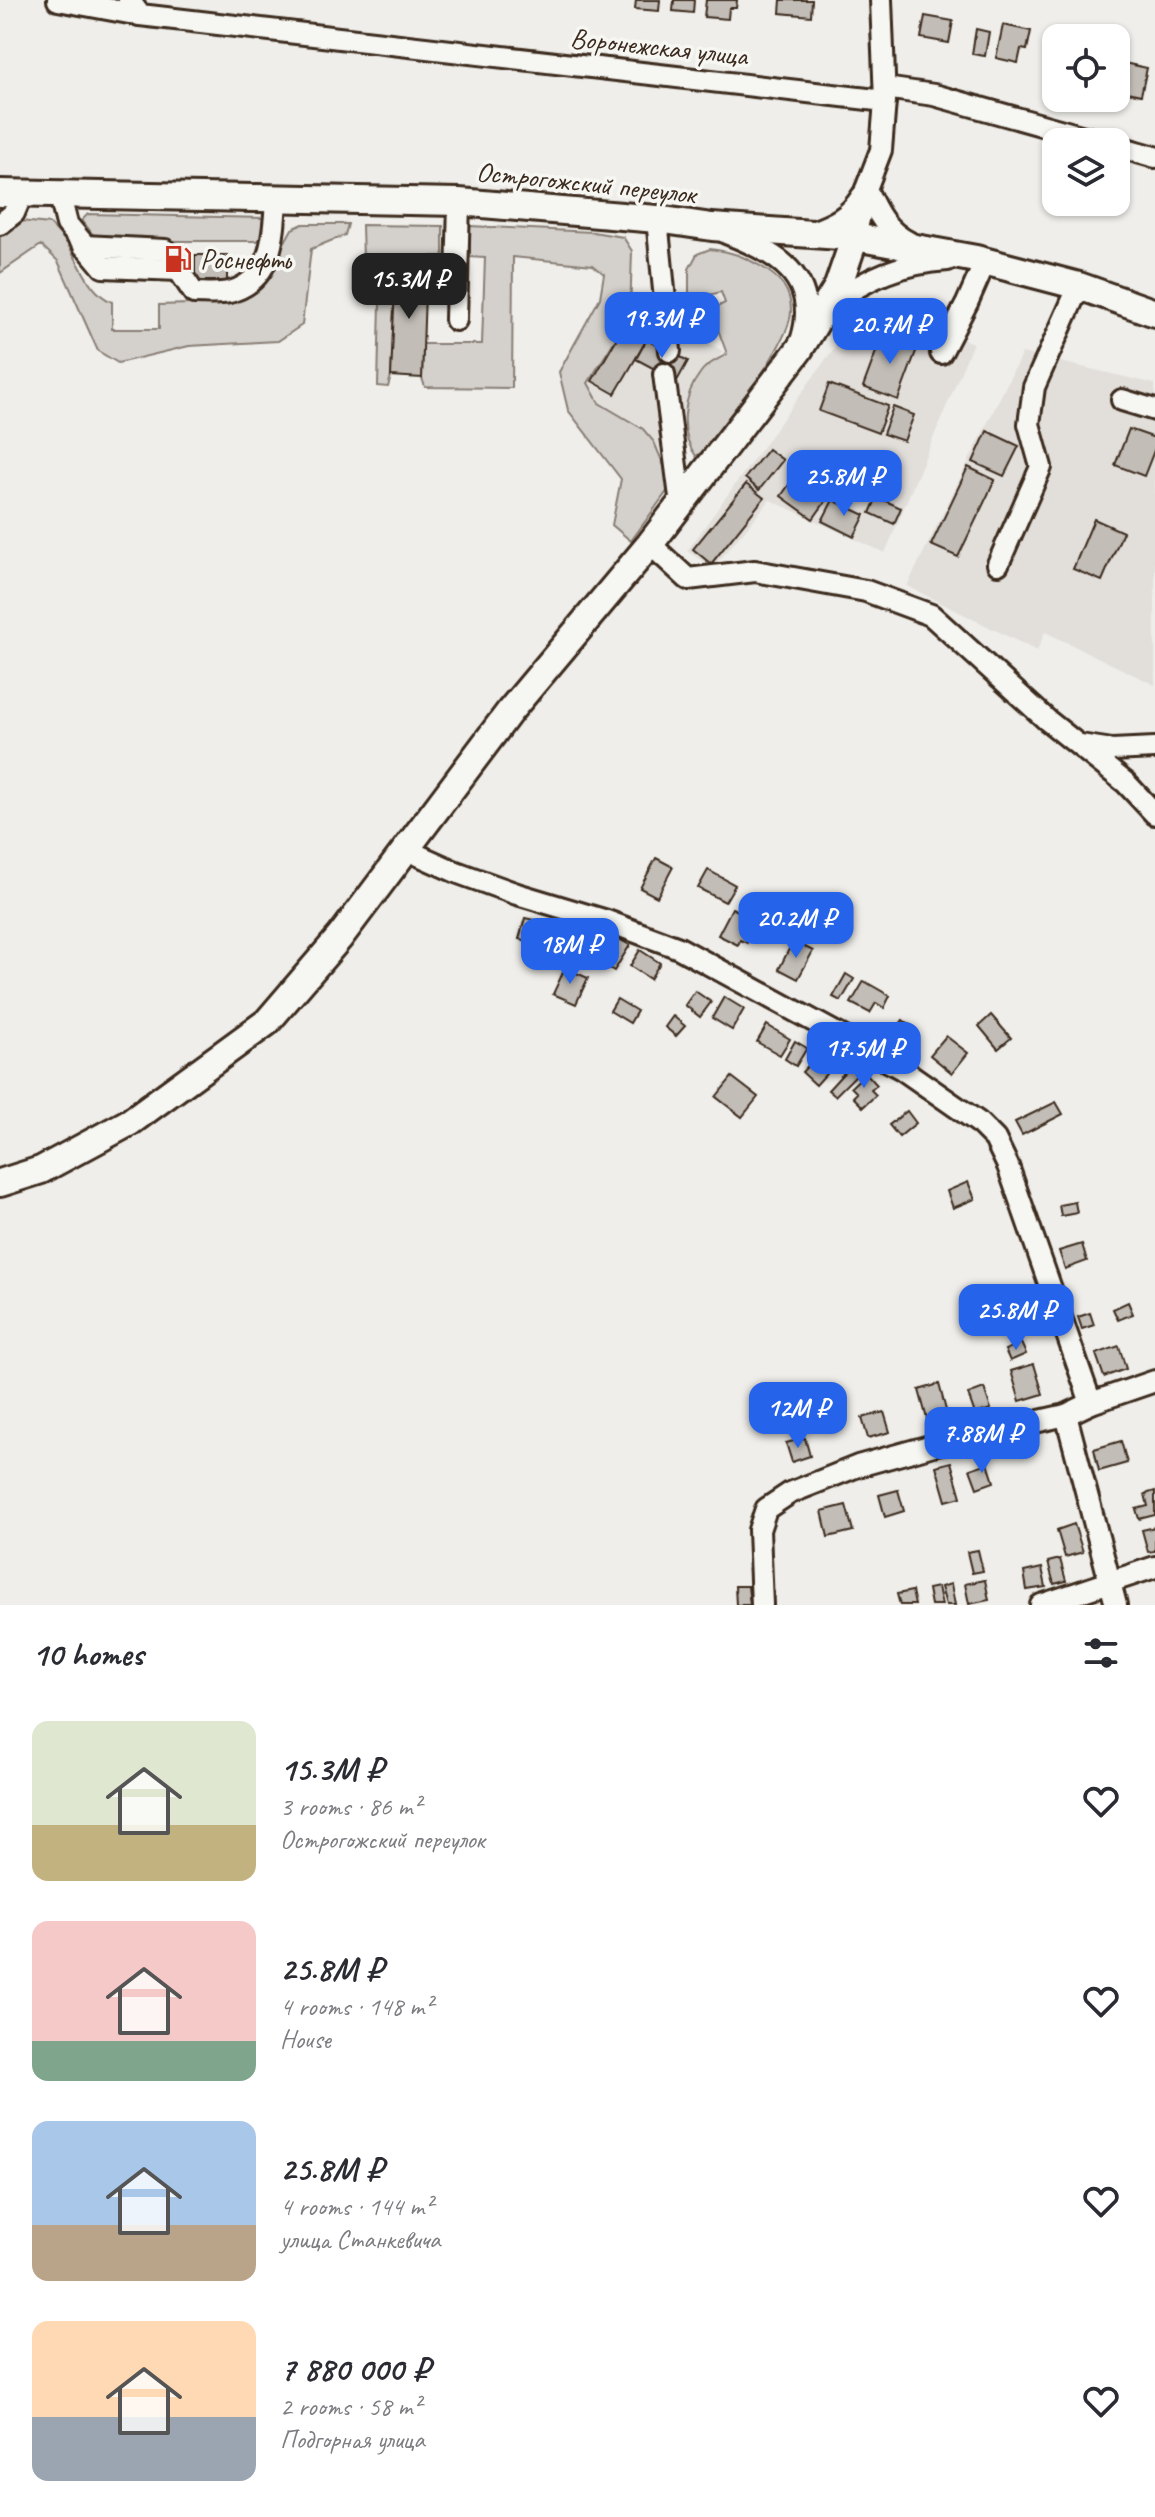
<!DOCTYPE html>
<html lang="en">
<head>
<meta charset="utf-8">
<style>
	body { margin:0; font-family:Caveat,sans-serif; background:#f2f2f3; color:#2b2b33; height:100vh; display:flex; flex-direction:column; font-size:30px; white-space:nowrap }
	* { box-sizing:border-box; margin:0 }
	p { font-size:26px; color:#7c7c81 }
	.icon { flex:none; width:44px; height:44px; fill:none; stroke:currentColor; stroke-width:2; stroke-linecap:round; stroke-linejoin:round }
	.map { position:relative; height:1605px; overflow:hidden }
	.drawer { display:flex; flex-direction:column; background:#fff; flex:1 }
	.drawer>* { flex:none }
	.tools { position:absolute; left:1042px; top:24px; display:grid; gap:16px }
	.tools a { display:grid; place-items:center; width:88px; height:88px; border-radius:16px; background:#fff; box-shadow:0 2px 6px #0004; font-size:40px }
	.price { position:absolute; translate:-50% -68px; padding:0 18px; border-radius:16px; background:#2563eb; color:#fff; font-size:26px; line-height:52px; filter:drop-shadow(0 2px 4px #0008) }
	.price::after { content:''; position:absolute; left:50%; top:48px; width:24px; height:18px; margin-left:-12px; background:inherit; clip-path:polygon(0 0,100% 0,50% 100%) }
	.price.on { background:#222; color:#fff }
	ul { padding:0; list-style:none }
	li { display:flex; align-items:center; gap:24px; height:200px; padding:0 32px }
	li span { display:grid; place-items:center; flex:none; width:224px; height:160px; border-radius:16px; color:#555 }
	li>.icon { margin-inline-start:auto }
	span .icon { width:96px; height:96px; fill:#fffc; stroke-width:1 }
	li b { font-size:34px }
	h2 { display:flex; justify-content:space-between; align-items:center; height:96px; padding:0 32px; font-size:34px }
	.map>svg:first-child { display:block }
</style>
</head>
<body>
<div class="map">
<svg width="1155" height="1605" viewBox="0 0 1155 1605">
	<rect width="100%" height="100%" fill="#efeeea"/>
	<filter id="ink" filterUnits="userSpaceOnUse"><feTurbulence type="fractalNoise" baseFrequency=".0125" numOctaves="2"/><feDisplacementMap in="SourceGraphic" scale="16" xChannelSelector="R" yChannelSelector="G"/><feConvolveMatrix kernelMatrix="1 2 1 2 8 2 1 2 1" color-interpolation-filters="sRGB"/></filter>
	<g filter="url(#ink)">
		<g fill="#e2dfdb">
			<polygon points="620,292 723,351 656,454 572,384"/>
			<polygon points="866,304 973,343 885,553 770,500 713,568 687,551"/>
			<polygon points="1022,353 1155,384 1155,685 1045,632 1037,651 907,586"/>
		</g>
		<g fill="#d4d1cc" stroke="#887e75" stroke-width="2">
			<polygon points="88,214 264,218 264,236 257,241 106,241 94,236 82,220"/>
			<path d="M20,221L50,224C56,231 63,237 68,245C81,265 89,292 112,302V329H159V305L222,303L272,265L292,229L303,224H348L345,235L311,249L302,325L278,341L189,346L118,363L98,351L58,261L41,245L0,273V235Z"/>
			<polygon points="362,225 443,226 443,256 431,256 426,265 396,264 391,376 388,387 378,386 381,261 363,259"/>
			<polygon points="470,226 593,232 623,237 632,251 630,316 588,383 599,403 643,429 654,442 665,468 668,490 631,541 612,525 621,479 568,410 559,372 600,298 604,274 593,265 513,257 512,388 425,387 422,378 423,344 482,344 485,258 470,257"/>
			<path d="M710,249C733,252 743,256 762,267C780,278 791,290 791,311C791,343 727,421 707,449L696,456C678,432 683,395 701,372C706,364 719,359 727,354L711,310L725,303L721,292L689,300V269L697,254Z"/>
		</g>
		<g fill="#c2bdb7" stroke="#3b2a1e" stroke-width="2">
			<polygon points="636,0 660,0 659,11 635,9"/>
			<polygon points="674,0 694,0 693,13 673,11"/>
			<polygon points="706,0 737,0 736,8 729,8 728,19 704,17"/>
			<polygon points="781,0 812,0 811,16 780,13"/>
			<polygon points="925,16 953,21 949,43 921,38"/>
			<polygon points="1003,25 1031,31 1027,50 1021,49 1018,63 996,58"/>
			<polygon points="976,29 989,32 985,56 972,54"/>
			<polygon points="1051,42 1056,43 1056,72 1045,70"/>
			<polygon points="1124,63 1147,68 1141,95 1118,90"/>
			<rect x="195" y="255" width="32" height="26"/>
			<polygon points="396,264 426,265 422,378 391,376"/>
			<polygon points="627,321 650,334 615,394 592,381"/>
			<polygon points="883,333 918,346 898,400 863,387"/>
			<polygon points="647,339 688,361 677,381 636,359"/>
			<polygon points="829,384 888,406 878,433 819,411"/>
			<polygon points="893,407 914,415 904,441 883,434"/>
			<polygon points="1129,429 1155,438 1155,448 1144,476 1115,465"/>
			<polygon points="987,431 1019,446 1004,476 973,462"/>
			<polygon points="768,449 783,460 759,490 745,478"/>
			<polygon points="968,467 995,480 958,557 931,545"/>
			<polygon points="796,475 828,498 813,519 781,496"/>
			<polygon points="746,484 764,498 711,564 693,549"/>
			<polygon points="877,497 901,508 894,524 870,513"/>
			<polygon points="833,500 865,515 854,537 822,521"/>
			<polygon points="1094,519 1123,532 1102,581 1073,569"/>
			<polygon points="656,858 673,867 657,897 640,888"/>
			<polygon points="708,870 735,885 725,902 698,888"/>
			<polygon points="732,908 758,921 747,943 740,940 738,945 718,935"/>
			<polygon points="811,913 827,921 823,930 806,921"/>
			<polygon points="525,918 548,923 542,944 519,939"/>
			<polygon points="555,923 569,926 564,943 551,939"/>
			<polygon points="619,939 630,945 614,971 604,965"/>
			<polygon points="793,941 813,951 798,979 779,969"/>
			<polygon points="640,950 660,963 650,979 630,966"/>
			<polygon points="565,968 588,978 576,1004 553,994"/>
			<polygon points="846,974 854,979 841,1001 833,997"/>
			<polygon points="864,981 890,996 884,1008 876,1003 870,1013 851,1003"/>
			<polygon points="695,991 711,1002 700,1017 685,1005"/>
			<polygon points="724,997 744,1009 732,1030 712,1018"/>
			<polygon points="617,999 637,1011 630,1023 610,1011"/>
			<polygon points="991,1015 1011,1038 998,1049 979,1026"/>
			<polygon points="673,1016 685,1026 676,1036 665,1027"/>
			<polygon points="903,1020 912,1027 899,1045 890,1037"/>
			<polygon points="767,1025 790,1039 780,1055 757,1042"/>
			<polygon points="946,1036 968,1053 952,1073 930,1055"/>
			<polygon points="795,1041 807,1048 796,1066 785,1059"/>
			<polygon points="822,1051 835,1064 816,1085 802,1072"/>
			<polygon points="851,1065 859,1072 835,1096 828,1090"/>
			<polygon points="866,1073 877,1085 871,1090 876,1095 863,1107 853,1097 857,1093 851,1087"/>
			<polygon points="732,1077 758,1097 742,1117 716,1097"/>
			<polygon points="1056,1102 1063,1114 1022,1135 1015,1122"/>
			<polygon points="907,1111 916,1123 899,1137 889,1125"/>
			<polygon points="968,1182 975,1199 953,1208 947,1191"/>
			<polygon points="1075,1202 1077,1213 1061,1216 1059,1205"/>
			<polygon points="1082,1244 1087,1261 1065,1269 1059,1251"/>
			<polygon points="1128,1302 1133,1314 1118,1320 1113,1309"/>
			<polygon points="1041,1308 1048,1327 1034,1332 1027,1313"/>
			<polygon points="1090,1313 1094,1325 1082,1329 1078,1317"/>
			<polygon points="1021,1343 1026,1354 1010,1361 1005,1350"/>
			<polygon points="1119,1346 1126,1369 1104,1377 1096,1354"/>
			<polygon points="1034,1364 1043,1394 1020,1401 1011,1371"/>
			<polygon points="939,1384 947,1414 927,1419 919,1390"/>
			<polygon points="984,1388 991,1409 975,1414 968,1394"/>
			<polygon points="884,1412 890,1432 868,1438 862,1418"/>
			<polygon points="805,1438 810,1456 792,1462 786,1443"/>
			<polygon points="1121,1441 1127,1463 1099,1471 1094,1449"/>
			<polygon points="951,1462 961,1497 946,1501 936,1466"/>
			<polygon points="988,1463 994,1482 977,1488 970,1469"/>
			<polygon points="898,1490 904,1511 885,1517 879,1495"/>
			<polygon points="1155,1491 1155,1515 1139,1519 1136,1509 1148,1506 1145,1494"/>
			<polygon points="846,1505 853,1531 828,1537 822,1511"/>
			<polygon points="1074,1524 1083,1552 1065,1557 1057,1530"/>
			<polygon points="1155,1527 1155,1551 1148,1552 1142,1530"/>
			<polygon points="978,1550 983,1571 972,1573 967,1552"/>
			<polygon points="1060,1559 1066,1581 1054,1584 1048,1562"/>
			<polygon points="1042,1568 1046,1587 1027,1590 1024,1572"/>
			<polygon points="985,1580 989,1600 969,1604 965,1584"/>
			<polygon points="951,1584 955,1605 946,1605 941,1587"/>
			<polygon points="735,1586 748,1586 750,1605 736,1605"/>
			<polygon points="938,1587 942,1605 931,1605 928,1589"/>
			<polygon points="912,1591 915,1605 900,1605 897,1594"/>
		</g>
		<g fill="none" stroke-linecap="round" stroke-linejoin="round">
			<g stroke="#3b2a1e" stroke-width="26">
				<g id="minor">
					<polyline points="58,0 140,15"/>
					<polyline points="129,0 140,15 885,101"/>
					<polyline points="885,88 934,95 1102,142"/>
					<polyline points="1116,146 1155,157"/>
					<path d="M866,189C877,213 886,231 910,243"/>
					<polyline points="60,196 67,224 103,267 179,270"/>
					<polyline points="657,219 670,351"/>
					<polyline points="0,224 14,213 22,194"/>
					<path d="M812,232C834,224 849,217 862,196"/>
					<path d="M726,233C776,252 820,277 802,338"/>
					<polyline points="855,237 866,189 881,150 885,101 881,0"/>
					<path d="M84,246L165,250L194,293C206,293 222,295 233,291C273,278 274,234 276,199"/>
					<path d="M831,305C867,277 902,263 948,260"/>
					<polyline points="456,320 459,202"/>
					<polyline points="941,353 967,303 985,262"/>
					<polyline points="664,374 681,505"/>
					<polyline points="1122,400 1155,410"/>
					<polyline points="650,544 688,579 755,571 866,591 931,615 1047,720 1126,783 1155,814"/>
					<polyline points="998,564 1041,467 1029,424 1034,387 1079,286"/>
					<polyline points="1080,745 1112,750 1155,748"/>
					<polyline points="407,850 456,872 517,894 607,921 679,948 902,1069 978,1122 995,1139 1008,1166 1091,1403"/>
					<polyline points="1066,1415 1116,1605"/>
					<polyline points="762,1605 759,1530 766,1509 790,1493 858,1466 937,1444 1066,1415 1091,1403 1155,1381"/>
					<polyline points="1041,1605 1155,1567"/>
				</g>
			</g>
			<g stroke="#3b2a1e" stroke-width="32">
				<g id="major">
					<polyline points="0,193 459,202 657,219 712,227 855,237 976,259 1079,286 1155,313"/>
					<polyline points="0,1183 41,1170 130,1122 267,1022 340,937 510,711 650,544 799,350 838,286 855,237"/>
				</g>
			</g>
			<use href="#minor" stroke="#f6f6f2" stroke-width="20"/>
			<use href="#major" stroke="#f6f6f2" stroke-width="26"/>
		</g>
	</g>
	<defs>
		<g id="fuel-bare" transform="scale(2.16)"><path d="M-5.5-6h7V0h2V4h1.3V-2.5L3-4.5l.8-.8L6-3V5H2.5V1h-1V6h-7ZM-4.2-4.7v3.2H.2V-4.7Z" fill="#c8321e" stroke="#f6f6f2" stroke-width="2.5" paint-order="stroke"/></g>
	</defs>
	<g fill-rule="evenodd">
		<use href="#fuel-bare" x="178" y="259"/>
	</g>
	<g text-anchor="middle" stroke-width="7" stroke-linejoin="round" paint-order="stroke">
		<g font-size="28" fill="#3b2a1e" stroke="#f6f6f2">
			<text transform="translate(659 46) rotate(6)" y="10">Воронежская улица</text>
			<text transform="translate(586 182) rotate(6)" y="10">Острогожский переулок</text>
		</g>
		<g font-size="28" fill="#3b2a1e" stroke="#f6f6f2" text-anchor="start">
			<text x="200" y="269">Роснефть</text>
		</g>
	</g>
</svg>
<div class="tools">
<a><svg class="icon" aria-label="locate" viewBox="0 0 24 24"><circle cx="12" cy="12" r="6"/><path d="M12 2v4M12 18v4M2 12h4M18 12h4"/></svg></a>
<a><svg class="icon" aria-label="layers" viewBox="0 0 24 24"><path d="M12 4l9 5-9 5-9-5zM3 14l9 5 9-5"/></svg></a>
</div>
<b class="price on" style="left:409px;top:321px">15.3M ₽</b>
<b class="price" style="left:662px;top:360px">19.3M ₽</b>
<b class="price" style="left:890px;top:366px">20.7M ₽</b>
<b class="price" style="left:844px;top:518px">25.8M ₽</b>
<b class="price" style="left:796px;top:960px">20.2M ₽</b>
<b class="price" style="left:570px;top:986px">18M ₽</b>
<b class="price" style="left:864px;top:1090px">17.5M ₽</b>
<b class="price" style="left:1016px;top:1352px">25.8M ₽</b>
<b class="price" style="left:798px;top:1450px">12M ₽</b>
<b class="price" style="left:982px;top:1475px">7.88M ₽</b>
</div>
<section class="drawer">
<h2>10 homes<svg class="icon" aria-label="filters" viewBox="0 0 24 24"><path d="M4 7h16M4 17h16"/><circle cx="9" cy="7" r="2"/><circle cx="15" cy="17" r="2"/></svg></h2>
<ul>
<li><span style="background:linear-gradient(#dfe7d0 65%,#c2b280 0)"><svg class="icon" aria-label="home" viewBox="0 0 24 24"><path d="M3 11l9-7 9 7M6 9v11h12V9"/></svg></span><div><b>15.3M ₽</b><p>3 rooms · 86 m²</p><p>Острогожский переулок</p></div><svg class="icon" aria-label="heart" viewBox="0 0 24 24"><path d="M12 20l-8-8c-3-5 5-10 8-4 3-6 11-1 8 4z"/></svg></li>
<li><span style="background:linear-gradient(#f6c9c9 75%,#7fa58c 0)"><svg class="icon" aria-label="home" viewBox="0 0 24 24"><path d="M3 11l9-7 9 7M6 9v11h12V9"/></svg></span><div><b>25.8M ₽</b><p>4 rooms · 148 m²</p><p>House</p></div><svg class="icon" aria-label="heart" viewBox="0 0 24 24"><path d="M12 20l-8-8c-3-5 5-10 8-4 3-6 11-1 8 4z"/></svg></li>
<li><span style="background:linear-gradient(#a9c7e8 65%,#b9a48a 0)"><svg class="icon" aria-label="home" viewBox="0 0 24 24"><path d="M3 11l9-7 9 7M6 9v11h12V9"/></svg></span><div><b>25.8M ₽</b><p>4 rooms · 144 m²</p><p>улица Станкевича</p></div><svg class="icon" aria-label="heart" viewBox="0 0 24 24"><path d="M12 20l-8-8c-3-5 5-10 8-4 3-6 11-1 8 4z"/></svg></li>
<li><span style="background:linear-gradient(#ffd9b3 60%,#9aa5b1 0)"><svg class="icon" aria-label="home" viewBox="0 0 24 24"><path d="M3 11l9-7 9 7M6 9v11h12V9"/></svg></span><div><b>7 880 000 ₽</b><p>2 rooms · 58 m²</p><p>Подгорная улица</p></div><svg class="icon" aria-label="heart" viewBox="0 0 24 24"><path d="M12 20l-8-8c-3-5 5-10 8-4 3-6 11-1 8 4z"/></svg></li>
</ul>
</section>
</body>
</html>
